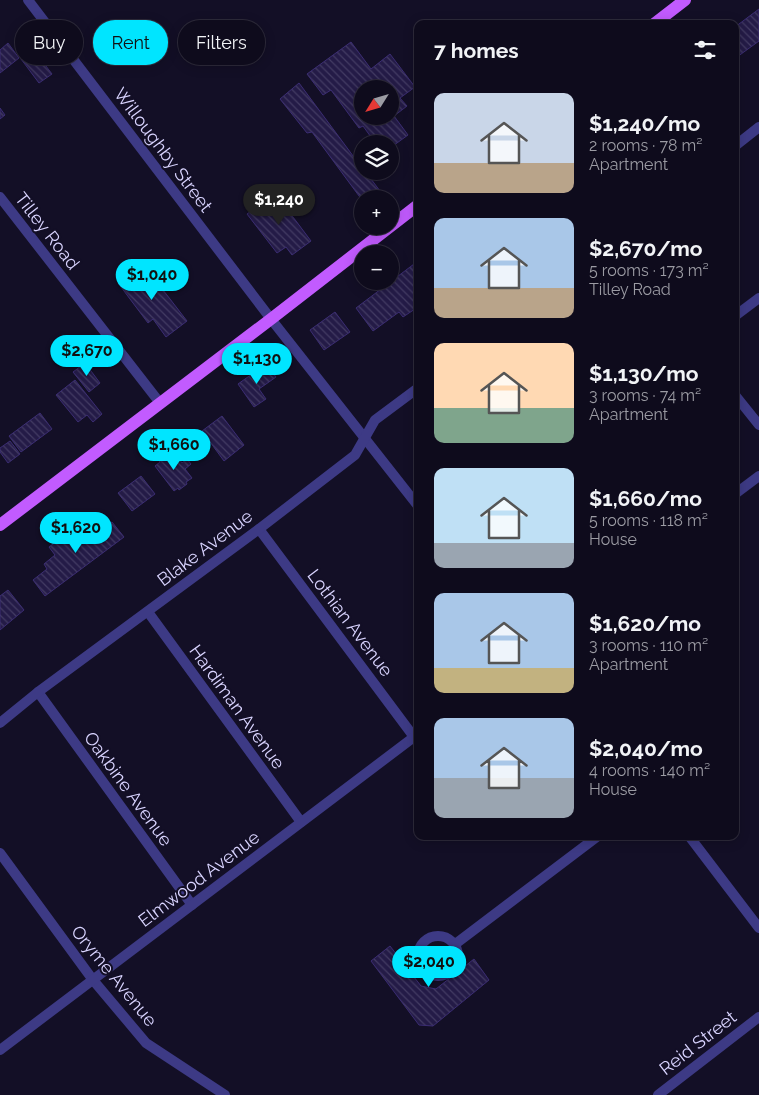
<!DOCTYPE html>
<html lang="en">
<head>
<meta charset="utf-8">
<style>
	body { margin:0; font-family:Raleway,sans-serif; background:#1c1929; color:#f1f3f6; height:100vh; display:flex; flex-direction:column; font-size:19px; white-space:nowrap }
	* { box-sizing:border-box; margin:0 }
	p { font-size:16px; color:#9b9ba3 }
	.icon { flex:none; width:28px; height:28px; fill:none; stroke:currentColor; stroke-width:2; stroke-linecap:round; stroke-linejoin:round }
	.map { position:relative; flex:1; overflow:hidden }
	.sheet { position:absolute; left:414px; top:20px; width:325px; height:820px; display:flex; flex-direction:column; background:#0e0b1c; border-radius:10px; box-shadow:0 2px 12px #0003,0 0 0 1px #2e2b3b }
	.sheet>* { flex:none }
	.top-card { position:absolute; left:15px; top:20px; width:324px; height:45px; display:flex; gap:10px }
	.needle { width:32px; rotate:233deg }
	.controls { position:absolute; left:354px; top:80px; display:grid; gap:10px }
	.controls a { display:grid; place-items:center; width:45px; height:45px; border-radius:50%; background:#0e0b1c; box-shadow:0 2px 12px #0003,0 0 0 1px #2e2b3b; font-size:25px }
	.price { position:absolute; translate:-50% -42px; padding:0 11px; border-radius:18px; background:#00e5ff; color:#111; font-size:16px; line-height:32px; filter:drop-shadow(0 1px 2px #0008) }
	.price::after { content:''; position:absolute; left:50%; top:30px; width:15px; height:11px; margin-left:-8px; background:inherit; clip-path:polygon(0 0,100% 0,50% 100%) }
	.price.active { background:#222; color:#fff }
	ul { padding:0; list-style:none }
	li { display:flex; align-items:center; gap:15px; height:125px; padding:0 20px }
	li span { display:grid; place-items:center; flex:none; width:140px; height:100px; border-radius:10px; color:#555 }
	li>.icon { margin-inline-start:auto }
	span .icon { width:60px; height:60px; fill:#fffc; stroke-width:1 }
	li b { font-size:21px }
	h2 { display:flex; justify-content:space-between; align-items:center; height:60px; padding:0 20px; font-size:21px }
	.pill { padding:0 18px; border-radius:22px; background:#0e0b1c; box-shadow:0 2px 12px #0003,0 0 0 1px #2e2b3b; font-size:18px; line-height:45px }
	.pill.active { background:#00e5ff; color:#111 }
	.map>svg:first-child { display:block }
</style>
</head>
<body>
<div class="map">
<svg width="759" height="1095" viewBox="0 0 759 1095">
	<defs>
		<pattern id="building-back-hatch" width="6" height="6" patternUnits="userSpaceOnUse" patternTransform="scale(1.25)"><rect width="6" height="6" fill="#241b47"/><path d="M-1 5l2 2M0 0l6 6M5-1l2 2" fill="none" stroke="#433b63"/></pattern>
	</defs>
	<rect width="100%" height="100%" fill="#130f26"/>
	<g fill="url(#building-back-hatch)" stroke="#3b2d73" fill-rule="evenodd">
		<polygon points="759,9 759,41 737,57 735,55 735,27"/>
		<path d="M351,42L371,69L390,54L415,87L400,98L407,106L394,116L408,135L390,148V144H376L363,126L359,128L331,90L323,95L307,74ZM362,89H390V116H362Z"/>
		<polygon points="8,43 19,58 0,73 0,50"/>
		<polygon points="33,49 52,74 39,83 21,59"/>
		<polygon points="299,83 362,168 362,171 365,171 386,199 362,200 312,132 307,133 280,99"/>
		<polygon points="0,108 5,115 0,119"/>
		<polygon points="275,193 311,241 292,255 286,247 277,253 247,214"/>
		<polygon points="143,264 187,321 166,337 153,319 148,323 118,283"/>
		<polygon points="414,264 418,268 418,307 403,317 399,312 373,331 356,308"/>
		<polygon points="335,312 350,332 324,350 310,330"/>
		<polygon points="85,363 100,383 89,392 73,372"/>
		<polygon points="266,364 276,377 259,389 266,399 254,407 238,384"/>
		<polygon points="75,380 102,414 93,422 87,415 78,422 56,395"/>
		<polygon points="40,413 52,429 21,452 9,436"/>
		<polygon points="222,416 244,445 224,461 202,431"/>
		<polygon points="10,441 20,454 8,463 0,452 0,448"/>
		<polygon points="173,451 182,463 187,459 191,464 185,469 192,478 186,482 187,484 179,490 178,488 174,491 155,466 160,462 158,459 167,453 168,454"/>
		<polygon points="141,476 155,494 132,511 118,493"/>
		<polygon points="112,522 124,537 45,596 33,580 47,569 44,564 55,555 49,547 77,526 82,533 93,524 98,532"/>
		<polygon points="8,590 24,610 0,630 0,596"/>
		<polygon points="390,946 421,986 436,989 474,959 489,980 433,1026 419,1025 371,961"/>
	</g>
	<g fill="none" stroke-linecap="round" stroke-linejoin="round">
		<g stroke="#3d3a85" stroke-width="10">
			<polyline points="28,0 271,319 418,506"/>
			<polyline points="735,146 759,127"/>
			<polyline points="0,197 160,403"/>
			<polyline points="735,316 759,298"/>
			<polyline points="735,395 759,425"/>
			<polyline points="735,494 759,476"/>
			<polyline points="259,529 414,737"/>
			<polyline points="148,612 301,822"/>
			<polyline points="38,692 192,905"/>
			<polyline points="0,723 38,692 259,529 355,455 375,420 418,388"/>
			<polyline points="689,836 759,928"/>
			<polyline points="0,853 93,980 146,1043 225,1095"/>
			<circle cx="438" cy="956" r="20"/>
			<polyline points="454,945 598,836"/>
			<polyline points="0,1050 418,734"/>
			<polyline points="658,1095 759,1017"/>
		</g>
		<g stroke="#c25bff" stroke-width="12">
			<polyline points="654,24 685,0"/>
			<polyline points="0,525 271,319 418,205"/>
		</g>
	</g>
	<g text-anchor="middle" stroke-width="4" stroke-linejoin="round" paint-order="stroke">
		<g font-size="18" fill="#d9d4ff" stroke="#130f26">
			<text transform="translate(163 150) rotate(53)" y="6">Willoughby Street</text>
			<text transform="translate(47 231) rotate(52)" y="6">Tilley Road</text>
			<text transform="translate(205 548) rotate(-37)" y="6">Blake Avenue</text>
			<text transform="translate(350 623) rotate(53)" y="6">Lothian Avenue</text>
			<text transform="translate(237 707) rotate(54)" y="6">Hardiman Avenue</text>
			<text transform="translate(128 789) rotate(54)" y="6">Oakbine Avenue</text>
			<text transform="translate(199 879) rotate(-37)" y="6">Elmwood Avenue</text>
			<text transform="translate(114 976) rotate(51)" y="6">Oryme Avenue</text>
			<text transform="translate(698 1043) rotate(-38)" y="6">Reid Street</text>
		</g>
	</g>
</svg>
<div class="controls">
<a><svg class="needle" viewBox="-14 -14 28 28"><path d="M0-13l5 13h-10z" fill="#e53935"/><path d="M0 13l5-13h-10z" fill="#9b9ba3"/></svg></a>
<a><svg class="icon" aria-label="layers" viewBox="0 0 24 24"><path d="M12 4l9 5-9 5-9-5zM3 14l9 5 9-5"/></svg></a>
<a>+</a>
<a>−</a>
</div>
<b class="price active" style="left:279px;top:226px">$1,240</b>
<b class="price" style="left:152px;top:301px">$1,040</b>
<b class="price" style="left:87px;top:377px">$2,670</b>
<b class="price" style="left:257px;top:385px">$1,130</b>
<b class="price" style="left:174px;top:471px">$1,660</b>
<b class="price" style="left:76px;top:554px">$1,620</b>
<b class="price" style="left:429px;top:988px">$2,040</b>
<div class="top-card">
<a class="pill">Buy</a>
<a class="pill active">Rent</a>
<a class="pill">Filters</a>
</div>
<section class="sheet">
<h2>7 homes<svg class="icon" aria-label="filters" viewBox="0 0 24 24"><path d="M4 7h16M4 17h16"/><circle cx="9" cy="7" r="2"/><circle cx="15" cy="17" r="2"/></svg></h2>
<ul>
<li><span style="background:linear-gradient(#c9d6e8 70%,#b9a48a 0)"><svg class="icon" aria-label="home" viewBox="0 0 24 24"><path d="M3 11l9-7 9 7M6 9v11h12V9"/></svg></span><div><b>$1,240/mo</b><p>2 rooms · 78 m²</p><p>Apartment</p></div></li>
<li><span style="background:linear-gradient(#a9c7e8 70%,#b9a48a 0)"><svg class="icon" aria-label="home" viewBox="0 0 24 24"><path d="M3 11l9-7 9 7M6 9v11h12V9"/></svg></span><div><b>$2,670/mo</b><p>5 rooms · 173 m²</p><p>Tilley Road</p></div></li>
<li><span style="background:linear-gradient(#ffd9b3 65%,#7fa58c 0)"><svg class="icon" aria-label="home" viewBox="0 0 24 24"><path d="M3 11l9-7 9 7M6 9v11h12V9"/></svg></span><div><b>$1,130/mo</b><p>3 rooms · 74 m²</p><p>Apartment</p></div></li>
<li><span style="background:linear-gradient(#bfe0f5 75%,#9aa5b1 0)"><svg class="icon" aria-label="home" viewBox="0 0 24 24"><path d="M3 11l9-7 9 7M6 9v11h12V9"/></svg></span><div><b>$1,660/mo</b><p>5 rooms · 118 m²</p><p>House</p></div></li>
<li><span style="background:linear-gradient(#a9c7e8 75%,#c2b280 0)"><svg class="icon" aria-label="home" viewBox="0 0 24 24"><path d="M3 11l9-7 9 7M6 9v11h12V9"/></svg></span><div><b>$1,620/mo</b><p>3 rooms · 110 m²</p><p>Apartment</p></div></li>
<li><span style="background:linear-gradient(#a9c7e8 60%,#9aa5b1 0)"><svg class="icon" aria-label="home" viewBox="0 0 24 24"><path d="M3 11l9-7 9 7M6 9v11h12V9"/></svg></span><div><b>$2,040/mo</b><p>4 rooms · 140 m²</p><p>House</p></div></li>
</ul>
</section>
</div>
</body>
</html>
